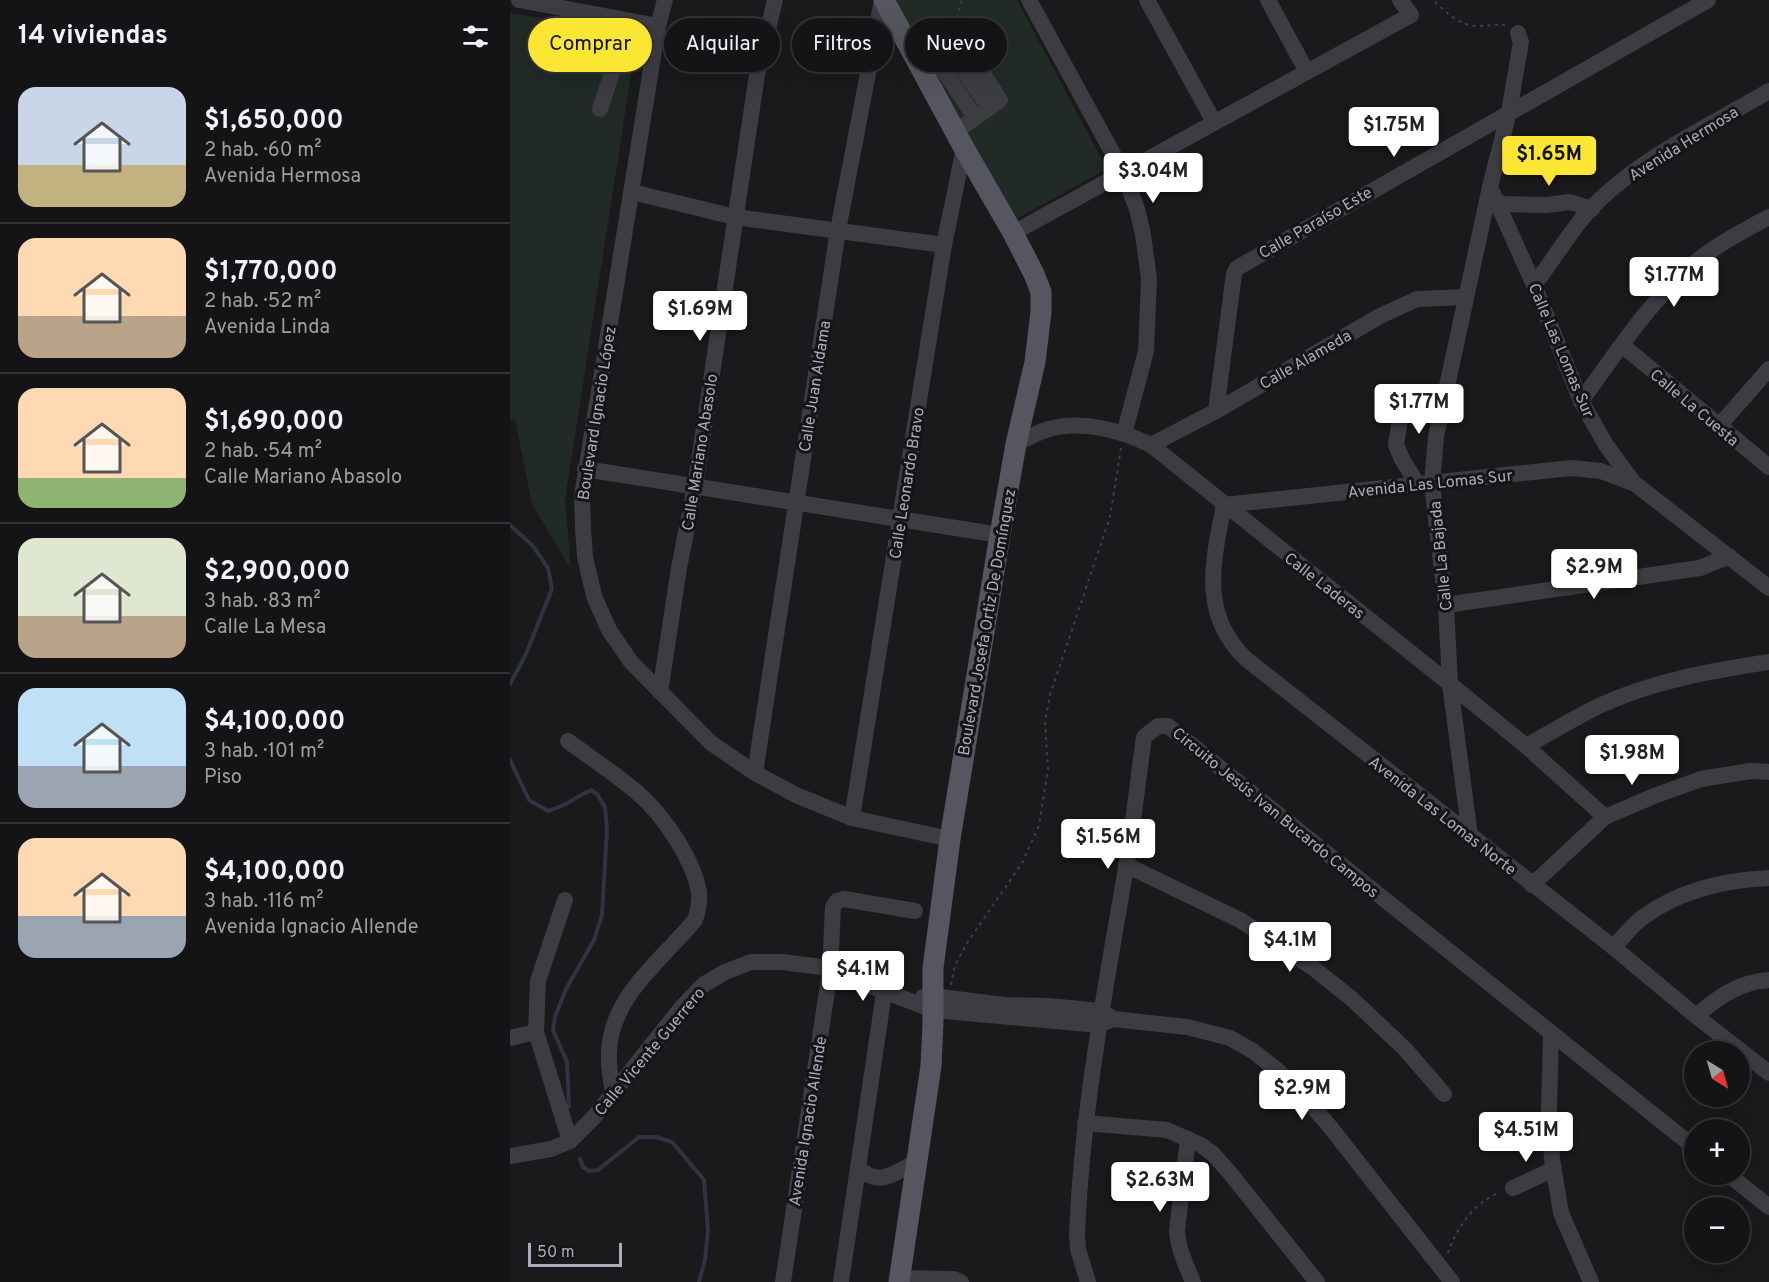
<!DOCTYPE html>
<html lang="es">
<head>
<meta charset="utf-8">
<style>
	body { margin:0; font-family:Overpass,sans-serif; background:#1d1c1e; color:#f1f3f6; height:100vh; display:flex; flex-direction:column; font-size:22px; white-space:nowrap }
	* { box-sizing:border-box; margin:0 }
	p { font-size:20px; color:#9d9ea0 }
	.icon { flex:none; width:33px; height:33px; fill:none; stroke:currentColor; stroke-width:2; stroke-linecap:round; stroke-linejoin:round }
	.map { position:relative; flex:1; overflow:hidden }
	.drawer { display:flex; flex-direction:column; background:#141315; width:510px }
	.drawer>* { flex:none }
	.guide { position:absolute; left:18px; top:18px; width:570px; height:54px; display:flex; gap:12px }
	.needle { width:39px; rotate:143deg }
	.fabs { position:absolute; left:1174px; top:1041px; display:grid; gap:12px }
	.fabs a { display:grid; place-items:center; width:66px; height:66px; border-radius:50%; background:#141315; box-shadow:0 6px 24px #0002,0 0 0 2px #333234; font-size:30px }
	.scale { position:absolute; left:18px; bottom:15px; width:94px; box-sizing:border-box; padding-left:6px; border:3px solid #abacbc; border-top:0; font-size:16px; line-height:21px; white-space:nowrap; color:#abacbc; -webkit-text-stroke:4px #151417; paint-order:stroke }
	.price { position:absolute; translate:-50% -51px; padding:0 14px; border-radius:6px; background:#fff; color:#222; font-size:20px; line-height:39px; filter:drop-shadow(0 2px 3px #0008) }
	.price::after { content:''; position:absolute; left:50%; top:36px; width:18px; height:14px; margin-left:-9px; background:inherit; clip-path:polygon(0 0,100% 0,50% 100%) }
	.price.active { background:#fae633; color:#111 }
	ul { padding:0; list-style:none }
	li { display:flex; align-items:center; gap:18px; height:150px; padding:0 18px }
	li+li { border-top:2px solid #333234 }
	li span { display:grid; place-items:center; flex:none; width:168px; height:120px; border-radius:18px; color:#555 }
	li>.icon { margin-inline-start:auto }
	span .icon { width:72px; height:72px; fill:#fffc; stroke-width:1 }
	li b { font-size:26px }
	h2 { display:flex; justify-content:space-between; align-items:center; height:72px; padding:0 18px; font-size:26px }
	.tag { padding:0 21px; border-radius:27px; background:#141315; box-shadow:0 6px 24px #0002,0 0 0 2px #333234; font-size:21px; line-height:54px }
	.tag.active { background:#fae633; color:#111 }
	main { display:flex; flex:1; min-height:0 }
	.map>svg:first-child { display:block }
</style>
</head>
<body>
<main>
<section class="drawer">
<h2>14 viviendas<svg class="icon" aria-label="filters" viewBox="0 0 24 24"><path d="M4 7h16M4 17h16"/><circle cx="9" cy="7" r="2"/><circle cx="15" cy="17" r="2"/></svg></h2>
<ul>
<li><span style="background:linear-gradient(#c9d6e8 65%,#c2b280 0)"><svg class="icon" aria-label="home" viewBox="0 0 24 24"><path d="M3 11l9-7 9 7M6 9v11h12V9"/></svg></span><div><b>$1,650,000</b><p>2 hab. · 60 m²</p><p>Avenida Hermosa</p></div></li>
<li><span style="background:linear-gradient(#ffd9b3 65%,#b9a48a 0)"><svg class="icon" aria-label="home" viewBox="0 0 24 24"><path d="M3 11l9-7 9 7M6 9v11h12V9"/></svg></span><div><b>$1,770,000</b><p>2 hab. · 52 m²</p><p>Avenida Linda</p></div></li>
<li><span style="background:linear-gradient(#ffd9b3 75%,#8fb573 0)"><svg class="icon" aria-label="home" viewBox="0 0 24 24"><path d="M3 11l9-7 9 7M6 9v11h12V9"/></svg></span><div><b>$1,690,000</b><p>2 hab. · 54 m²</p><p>Calle Mariano Abasolo</p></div></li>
<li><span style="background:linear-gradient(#dfe7d0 65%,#b9a48a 0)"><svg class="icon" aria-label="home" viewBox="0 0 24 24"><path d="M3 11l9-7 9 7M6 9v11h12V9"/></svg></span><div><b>$2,900,000</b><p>3 hab. · 83 m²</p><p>Calle La Mesa</p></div></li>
<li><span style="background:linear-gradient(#bfe0f5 65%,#9aa5b1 0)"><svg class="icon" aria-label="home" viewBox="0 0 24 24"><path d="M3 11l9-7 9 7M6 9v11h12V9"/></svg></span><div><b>$4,100,000</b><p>3 hab. · 101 m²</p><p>Piso</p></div></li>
<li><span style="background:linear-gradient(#ffd9b3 65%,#9aa5b1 0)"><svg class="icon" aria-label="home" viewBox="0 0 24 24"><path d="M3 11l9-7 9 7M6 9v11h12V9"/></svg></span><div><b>$4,100,000</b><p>3 hab. · 116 m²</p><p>Avenida Ignacio Allende</p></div></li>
</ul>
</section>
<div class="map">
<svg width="1259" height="1282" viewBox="0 0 1259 1282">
	<rect width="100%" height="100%" fill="#1a191c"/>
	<g fill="#212a24">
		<polygon points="387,0 507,0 597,169 503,221 385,5"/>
		<polygon points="0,13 125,33 120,81 55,500 61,570 22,504 5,420 0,419"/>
	</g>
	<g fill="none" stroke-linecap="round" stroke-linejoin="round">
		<g stroke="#2e3441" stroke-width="4">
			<polyline points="0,525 23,546 38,568 42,589 16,654 0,684"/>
			<path d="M0,760L19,800L38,811C54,807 66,797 81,790L87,794L95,807L97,829L92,915L84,940L56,989L45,1017L43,1030L57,1062L59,1107"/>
			<polyline points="70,1159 73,1167 79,1171 88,1170 129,1137 146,1137 162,1142 194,1180 198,1230 195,1260 189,1282"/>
		</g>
		<g stroke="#404048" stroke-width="2" stroke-dasharray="3 4.5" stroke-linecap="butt">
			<path d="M925,2C937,13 949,25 966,26C976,26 986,24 995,25"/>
			<polyline points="445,33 448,12 452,0"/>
			<polyline points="441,985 445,965 457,943 512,863 529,826 538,769 535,723 540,695 600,517 611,448"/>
			<path d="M938,1253C946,1229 964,1202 989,1193"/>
		</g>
		<g stroke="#3d3c43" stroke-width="16">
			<polyline points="9,0 148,26"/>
			<polyline points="155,0 148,26 72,496 73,528 75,557 84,596 99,630 121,662 201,743 245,773 286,795 342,818 440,839"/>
			<polyline points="519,0 613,172 627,209 633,234 639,279 636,351 614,434"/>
			<polyline points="637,0 704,122"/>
			<polyline points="758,0 797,72"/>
			<polyline points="443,56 479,107"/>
			<polyline points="90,109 119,21"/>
			<path d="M445,132L490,100L461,55L454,50C445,55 437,59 432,68L465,117"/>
			<polyline points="980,187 1024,285 1071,401 1096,445 1124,483 1259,588"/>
			<polyline points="122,192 225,217 434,245"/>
			<polyline points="989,204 1036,205 1060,202 1082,209"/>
			<polyline points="503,233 901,15 890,0"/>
			<path d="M1024,285C1042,262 1057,236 1076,214C1123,161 1198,127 1259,91"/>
			<polyline points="1112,345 1259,467"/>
			<path d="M1071,401C1105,355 1138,303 1181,266C1204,246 1233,231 1259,217"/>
			<polyline points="706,411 724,274 727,268 1198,0"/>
			<polyline points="891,413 886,445 892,459 908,485"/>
			<polyline points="1208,427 1259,369"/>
			<path d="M506,444C516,439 526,433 536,430C570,419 610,430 641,445L940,684L1016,746L1095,817"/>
			<polyline points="641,445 706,411 870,316 907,299 956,297"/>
			<polyline points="75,469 490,535"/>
			<path d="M714,505C703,561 689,614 736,659L1103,947L1186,1016L1259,1073"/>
			<polyline points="714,505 1061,468 1091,471 1123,483"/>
			<polyline points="936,605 1190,568 1219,556"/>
			<polyline points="150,692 169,568 185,487 247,75 265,0"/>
			<path d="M58,741C81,758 107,775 129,794C154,816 183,859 189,892C190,902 188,911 185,920C152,960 101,996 99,1052C98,1066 101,1080 103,1093"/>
			<path d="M1016,746C1040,733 1064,718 1089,706C1142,681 1201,671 1259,662"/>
			<polyline points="245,773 328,230 372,0"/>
			<polyline points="342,818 434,245 454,148"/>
			<polyline points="960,836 940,684 936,605 922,484 926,437 980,187 999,112 1011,42 1008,33"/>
			<polyline points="616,865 730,920 802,967 842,999 894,1048 934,1094"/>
			<polyline points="1022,885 1095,817 1144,796 1191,779 1241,771 1259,772"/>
			<path d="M1103,947C1113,938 1122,925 1132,918C1168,891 1215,880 1259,878"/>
			<polyline points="413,997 423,996 494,1005 539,1006 591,1011 603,1019 677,1027 720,1038 743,1051 767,1070 797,1100 821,1128 942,1282"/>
			<path d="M1186,1016C1208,997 1229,982 1259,980"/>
			<polyline points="26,1032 28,981 55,900"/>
			<polyline points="1041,1033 1039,1110 1042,1159 1051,1213 1081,1282"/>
			<polyline points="0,1038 26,1032 60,1141"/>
			<polyline points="575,1123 657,1130 691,1145 703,1154 720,1173 807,1282"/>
			<path d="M678,1139L667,1230C668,1249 676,1265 683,1282"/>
			<polyline points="0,1156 41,1149 60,1141 84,1117 172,1007 193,985 215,972 241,962 272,962 312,967 423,1010 589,1025 603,1019"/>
			<path d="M348,1167C369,1189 385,1172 408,1161"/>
			<polyline points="1218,1174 1259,1207"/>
			<polyline points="1003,1188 1044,1169"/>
			<polyline points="390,1278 444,1279 451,1282"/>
			<polyline points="273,1282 320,971 323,907 327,901 334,899 405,911"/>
			<polyline points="331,1282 374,993"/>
			<path d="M578,1282L568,1249L567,1234C572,1111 595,990 616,868C623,825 628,781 634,737L648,726H658L1185,1148"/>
		</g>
		<polyline stroke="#565660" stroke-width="21" points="374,0 454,148 503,233 524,274 531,292 531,312 525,362 506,444 490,535 440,839 423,968 423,1024 421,1066 389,1282"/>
	</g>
	<g text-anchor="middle" stroke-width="6" stroke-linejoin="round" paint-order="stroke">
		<g font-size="16" fill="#abacbc" stroke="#151417">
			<text transform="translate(1173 143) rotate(-32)" y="6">Avenida Hermosa</text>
			<text transform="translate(805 222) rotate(-30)" y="6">Calle Paraíso Este</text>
			<text transform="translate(1052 350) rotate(67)" y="6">Calle Las Lomas Sur</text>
			<text transform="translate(795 359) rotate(-30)" y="6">Calle Alameda</text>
			<text transform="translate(304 386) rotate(-81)" y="6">Calle Juan Aldama</text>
			<text transform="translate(1185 407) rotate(40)" y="6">Calle La Cuesta</text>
			<text transform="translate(86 413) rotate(-81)" y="6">Boulevard Ignacio López</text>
			<text transform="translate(189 452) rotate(-81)" y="6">Calle Mariano Abasolo</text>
			<text transform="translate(396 483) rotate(-81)" y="6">Calle Leonardo Bravo</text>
			<text transform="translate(920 483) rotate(-6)" y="6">Avenida Las Lomas Sur</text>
			<text transform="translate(930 556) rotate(-96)" y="6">Calle La Bajada</text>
			<text transform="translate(815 585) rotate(38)" y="6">Calle Laderas</text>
			<text transform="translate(476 622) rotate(-80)" y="6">Boulevard Josefa Ortiz De Domínguez</text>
			<text transform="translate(766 812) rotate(39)" y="6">Circuito Jesús Ivan Bucardo Campos</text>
			<text transform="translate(933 815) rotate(38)" y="6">Avenida Las Lomas Norte</text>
			<text transform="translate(139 1051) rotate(-50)" y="6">Calle Vicente Guerrero</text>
			<text transform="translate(297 1121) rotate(-81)" y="6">Avenida Ignacio Allende</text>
		</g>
	</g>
</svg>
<div class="fabs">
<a><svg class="needle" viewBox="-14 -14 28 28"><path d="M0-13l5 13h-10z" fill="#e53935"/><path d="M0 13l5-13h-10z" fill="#9d9ea0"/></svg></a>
<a>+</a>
<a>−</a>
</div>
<div class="scale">50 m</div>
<b class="price" style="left:884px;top:158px">$1.75M</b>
<b class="price active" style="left:1039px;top:187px">$1.65M</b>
<b class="price" style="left:643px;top:204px">$3.04M</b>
<b class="price" style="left:1164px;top:308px">$1.77M</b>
<b class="price" style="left:190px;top:342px">$1.69M</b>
<b class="price" style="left:909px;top:435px">$1.77M</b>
<b class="price" style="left:1084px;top:600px">$2.9M</b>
<b class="price" style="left:1122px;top:786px">$1.98M</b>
<b class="price" style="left:598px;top:870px">$1.56M</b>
<b class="price" style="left:780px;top:973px">$4.1M</b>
<b class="price" style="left:353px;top:1002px">$4.1M</b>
<b class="price" style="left:792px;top:1121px">$2.9M</b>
<b class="price" style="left:1016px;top:1163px">$4.51M</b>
<b class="price" style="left:650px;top:1213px">$2.63M</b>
<div class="guide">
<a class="tag active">Comprar</a>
<a class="tag">Alquilar</a>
<a class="tag">Filtros</a>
<a class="tag">Nuevo</a>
</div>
</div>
</main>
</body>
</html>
